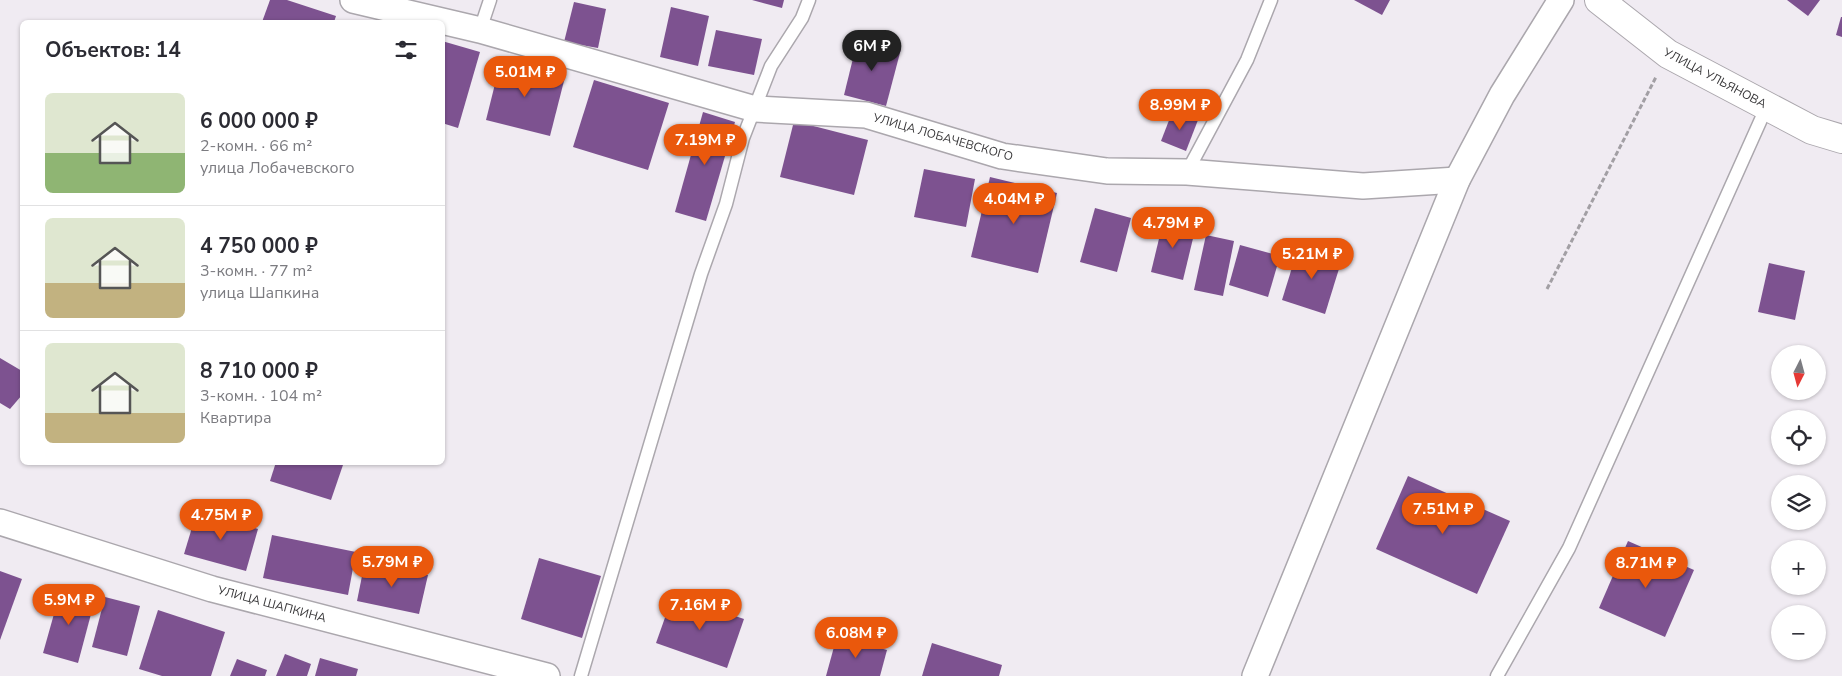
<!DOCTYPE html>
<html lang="ru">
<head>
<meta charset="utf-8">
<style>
	body { margin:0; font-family:"Nunito Sans",sans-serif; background:#f7f7f7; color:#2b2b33; height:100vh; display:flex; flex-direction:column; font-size:19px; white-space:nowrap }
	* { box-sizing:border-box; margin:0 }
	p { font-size:16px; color:#7c7c81 }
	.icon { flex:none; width:28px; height:28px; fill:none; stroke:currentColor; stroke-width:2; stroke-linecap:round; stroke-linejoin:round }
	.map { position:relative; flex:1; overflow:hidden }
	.sheet { position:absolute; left:20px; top:20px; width:425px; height:445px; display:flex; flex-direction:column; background:#fff; border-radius:8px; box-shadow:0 1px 4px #0004 }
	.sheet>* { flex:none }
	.needle { width:32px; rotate:186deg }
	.fabs { position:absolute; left:1771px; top:345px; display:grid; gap:10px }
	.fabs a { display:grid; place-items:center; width:55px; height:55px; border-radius:50%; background:#fff; box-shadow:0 1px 4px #0004; font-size:25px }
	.price { position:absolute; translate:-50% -42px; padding:0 11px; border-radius:18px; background:#ea580c; color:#fff; font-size:16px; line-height:32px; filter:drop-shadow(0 1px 2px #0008) }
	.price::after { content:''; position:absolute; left:50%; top:30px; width:15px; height:11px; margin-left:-8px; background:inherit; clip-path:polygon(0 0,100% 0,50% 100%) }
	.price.selected { background:#222; color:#fff }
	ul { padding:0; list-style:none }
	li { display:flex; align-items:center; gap:15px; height:125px; padding:0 25px }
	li+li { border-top:1px solid #e1e1e2 }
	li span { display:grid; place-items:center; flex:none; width:140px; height:100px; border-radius:8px; color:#555 }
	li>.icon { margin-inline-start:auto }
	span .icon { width:60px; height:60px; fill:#fffc; stroke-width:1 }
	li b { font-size:21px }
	h2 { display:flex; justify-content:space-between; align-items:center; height:60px; padding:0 25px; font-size:21px }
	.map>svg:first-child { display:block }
</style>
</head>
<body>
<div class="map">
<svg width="1842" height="676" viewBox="0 0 1842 676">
	<rect width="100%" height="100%" fill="#f0ebf2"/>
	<g fill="#7d5290">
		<polygon points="270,0 287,0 336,16 334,22 262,22"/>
		<polygon points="752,0 784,0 782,8"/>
		<polygon points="1354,0 1390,0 1382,15"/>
		<polygon points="1787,0 1820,0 1808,16"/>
		<polygon points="574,2 606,9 598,48 564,42"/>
		<polygon points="671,7 709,16 698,66 660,57"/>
		<polygon points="1841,17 1842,17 1842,37 1836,35"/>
		<polygon points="716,30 762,39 754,75 708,66"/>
		<polygon points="858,38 901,49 886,106 844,95"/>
		<polygon points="442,41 480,52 458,128 442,123"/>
		<polygon points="501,60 565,77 550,136 486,120"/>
		<polygon points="594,80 669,103 648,170 573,147"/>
		<polygon points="1173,110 1198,120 1186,151 1161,141"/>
		<polygon points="703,112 735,122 706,221 675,212"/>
		<polygon points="794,121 868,140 854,195 780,177"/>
		<polygon points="924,169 975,179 966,227 914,217"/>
		<polygon points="990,177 1057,193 1038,273 971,257"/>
		<polygon points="1095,208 1131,218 1117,272 1080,262"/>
		<polygon points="1164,218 1196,226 1183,280 1151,272"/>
		<polygon points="1206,235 1234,241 1223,296 1194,290"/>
		<polygon points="1240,245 1280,256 1268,297 1229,285"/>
		<polygon points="1299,245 1342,259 1325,314 1282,300"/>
		<polygon points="1769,263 1805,271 1795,320 1758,312"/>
		<polygon points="0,358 22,371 22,395 10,409 0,403"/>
		<polygon points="276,462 344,462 331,500 270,481"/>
		<polygon points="1408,476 1510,521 1477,594 1376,549"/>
		<polygon points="197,511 258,529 246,571 184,554"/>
		<polygon points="272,535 356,552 348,595 263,578"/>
		<polygon points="1628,541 1694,570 1665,637 1599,608"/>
		<polygon points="539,558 601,576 582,638 521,619"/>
		<polygon points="365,561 428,575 419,614 357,601"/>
		<polygon points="0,571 22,579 0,640"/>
		<polygon points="61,589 95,599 78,663 43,653"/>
		<polygon points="673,595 744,619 727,668 656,643"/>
		<polygon points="105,597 140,606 127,656 92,647"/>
		<polygon points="158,610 225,632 211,676 162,676 139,669"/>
		<polygon points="837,636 887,650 880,676 826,676"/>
		<polygon points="932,643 1002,665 999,676 922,676"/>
		<polygon points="285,654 311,664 307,676 276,676"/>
		<polygon points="320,658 358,669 356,676 315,676"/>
		<polygon points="237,659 267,670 265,676 230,676"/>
	</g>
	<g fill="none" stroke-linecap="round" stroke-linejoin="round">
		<g stroke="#aba7ad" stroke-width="15">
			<g id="service">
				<polyline points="480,30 490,0"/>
				<polyline points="1187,172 1247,60 1271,0"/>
				<polyline points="581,676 701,274 726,204 743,138 771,66 802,18 809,0"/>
				<polyline points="1497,676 1569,548 1767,106"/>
			</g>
		</g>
		<g stroke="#aba7ad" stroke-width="28">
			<g id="minor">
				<polyline points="353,0 480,30 755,109 866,115 1002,156 1107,171 1187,172 1363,186 1457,180"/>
				<polyline points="0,522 212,589 547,676"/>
				<polyline points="1255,676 1457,180 1502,95 1561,0"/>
			</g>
		</g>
		<g stroke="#aba7ad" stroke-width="30">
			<polyline id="secondary" points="1599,0 1668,54 1812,130 1842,139"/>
		</g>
		<polyline stroke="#a29fa4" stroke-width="3" stroke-dasharray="5 2.5" stroke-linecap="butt" points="1547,289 1656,77"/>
		<use href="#service" stroke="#fff" stroke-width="12"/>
		<use href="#minor" stroke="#fff" stroke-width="25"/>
		<use href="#secondary" stroke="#fff" stroke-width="28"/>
	</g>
	<g text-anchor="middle" stroke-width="5" stroke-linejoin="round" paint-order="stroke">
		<g font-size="12" fill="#383739" stroke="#fff">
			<text transform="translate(1715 78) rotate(28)" y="4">УЛИЦА УЛЬЯНОВА</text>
			<text transform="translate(943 137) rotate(16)" y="4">УЛИЦА ЛОБАЧЕВСКОГО</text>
			<text transform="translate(272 604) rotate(15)" y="4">УЛИЦА ШАПКИНА</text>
		</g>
	</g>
</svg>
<div class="fabs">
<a><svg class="needle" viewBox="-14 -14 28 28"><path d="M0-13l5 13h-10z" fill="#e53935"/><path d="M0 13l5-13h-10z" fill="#7c7c81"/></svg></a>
<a><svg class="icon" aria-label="locate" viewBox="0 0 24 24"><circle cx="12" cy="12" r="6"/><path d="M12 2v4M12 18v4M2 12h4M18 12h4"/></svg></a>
<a><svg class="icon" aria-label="layers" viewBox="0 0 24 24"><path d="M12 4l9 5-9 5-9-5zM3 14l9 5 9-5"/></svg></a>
<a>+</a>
<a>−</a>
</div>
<b class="price selected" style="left:872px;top:72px">6M ₽</b>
<b class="price" style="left:525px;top:98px">5.01M ₽</b>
<b class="price" style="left:1180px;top:131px">8.99M ₽</b>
<b class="price" style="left:705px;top:166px">7.19M ₽</b>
<b class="price" style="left:1014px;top:225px">4.04M ₽</b>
<b class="price" style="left:1173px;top:249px">4.79M ₽</b>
<b class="price" style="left:1312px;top:280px">5.21M ₽</b>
<b class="price" style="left:1443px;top:535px">7.51M ₽</b>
<b class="price" style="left:221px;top:541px">4.75M ₽</b>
<b class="price" style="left:392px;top:588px">5.79M ₽</b>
<b class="price" style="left:1646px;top:589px">8.71M ₽</b>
<b class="price" style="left:69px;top:626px">5.9M ₽</b>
<b class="price" style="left:700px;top:631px">7.16M ₽</b>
<b class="price" style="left:856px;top:659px">6.08M ₽</b>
<section class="sheet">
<h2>Объектов: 14<svg class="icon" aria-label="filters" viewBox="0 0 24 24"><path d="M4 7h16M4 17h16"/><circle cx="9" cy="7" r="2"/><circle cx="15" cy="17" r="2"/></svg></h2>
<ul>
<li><span style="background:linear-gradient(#dfe7d0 60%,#8fb573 0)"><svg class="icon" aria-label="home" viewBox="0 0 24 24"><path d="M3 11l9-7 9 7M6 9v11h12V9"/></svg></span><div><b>6 000 000 ₽</b><p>2-комн. · 66 m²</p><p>улица Лобачевского</p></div></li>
<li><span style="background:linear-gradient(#dfe7d0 65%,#c2b280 0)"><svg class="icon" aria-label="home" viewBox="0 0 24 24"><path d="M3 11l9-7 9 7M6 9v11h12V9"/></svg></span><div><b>4 750 000 ₽</b><p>3-комн. · 77 m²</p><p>улица Шапкина</p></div></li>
<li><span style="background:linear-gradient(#dfe7d0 70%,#c2b280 0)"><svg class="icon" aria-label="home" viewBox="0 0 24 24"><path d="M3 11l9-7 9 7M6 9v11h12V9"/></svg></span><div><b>8 710 000 ₽</b><p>3-комн. · 104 m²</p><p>Квартира</p></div></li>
</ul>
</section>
</div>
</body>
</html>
